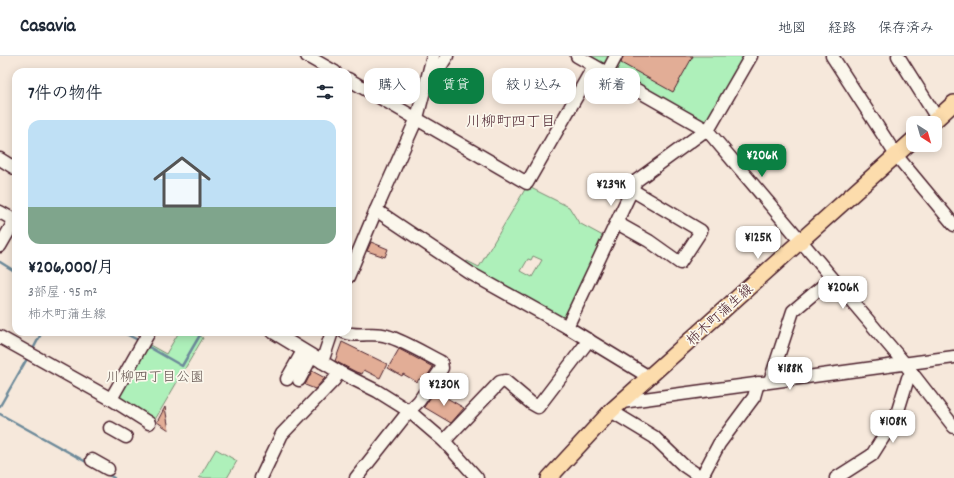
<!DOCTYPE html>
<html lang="ja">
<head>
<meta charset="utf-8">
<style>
	body { margin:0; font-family:Dekko,"Klee One",sans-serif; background:#f6f6f7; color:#1f2937; height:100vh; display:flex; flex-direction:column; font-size:15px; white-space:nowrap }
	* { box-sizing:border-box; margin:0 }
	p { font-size:13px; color:#747a83 }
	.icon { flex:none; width:22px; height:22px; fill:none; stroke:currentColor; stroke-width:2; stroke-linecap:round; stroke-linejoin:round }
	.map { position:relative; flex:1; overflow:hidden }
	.sheet { position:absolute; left:12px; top:12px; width:340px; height:268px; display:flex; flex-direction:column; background:#fff; border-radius:12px; box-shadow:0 2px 10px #0003 }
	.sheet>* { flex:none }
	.guide { position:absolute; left:364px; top:12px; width:380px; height:36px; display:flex; gap:8px }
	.needle { width:26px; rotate:143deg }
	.buttons { position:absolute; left:906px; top:60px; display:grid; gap:8px }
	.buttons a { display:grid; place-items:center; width:36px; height:36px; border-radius:8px; background:#fff; box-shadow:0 2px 10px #0003; font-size:20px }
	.price { position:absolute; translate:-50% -34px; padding:0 9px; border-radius:8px; background:#fff; color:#222; font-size:13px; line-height:26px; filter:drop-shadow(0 1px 2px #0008) }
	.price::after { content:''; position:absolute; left:50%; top:24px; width:12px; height:9px; margin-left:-6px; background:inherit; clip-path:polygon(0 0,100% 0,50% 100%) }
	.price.selected { background:#0b8043; color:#fff }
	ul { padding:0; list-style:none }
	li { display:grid; align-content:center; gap:8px; height:212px; padding:0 16px }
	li+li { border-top:1px solid #e0e1e3 }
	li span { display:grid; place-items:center; height:124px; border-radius:12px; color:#555 }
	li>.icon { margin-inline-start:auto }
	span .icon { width:72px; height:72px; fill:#fffc; stroke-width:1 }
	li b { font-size:17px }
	h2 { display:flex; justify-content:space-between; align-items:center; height:48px; padding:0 16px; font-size:17px }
	.chip { padding:0 14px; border-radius:12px; background:#fff; box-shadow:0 2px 10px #0003; font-size:14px; line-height:36px }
	.chip.selected { background:#0b8043; color:#fff }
	header { display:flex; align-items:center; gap:24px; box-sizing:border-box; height:56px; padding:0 20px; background:#fff; border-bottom:1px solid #e0e1e3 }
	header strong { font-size:19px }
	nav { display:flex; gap:22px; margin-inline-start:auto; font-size:14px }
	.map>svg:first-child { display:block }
</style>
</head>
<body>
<header>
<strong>Casavia</strong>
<nav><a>地図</a><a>経路</a><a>保存済み</a></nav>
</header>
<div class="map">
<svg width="954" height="422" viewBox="0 0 954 422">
	<rect width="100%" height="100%" fill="#f6e8db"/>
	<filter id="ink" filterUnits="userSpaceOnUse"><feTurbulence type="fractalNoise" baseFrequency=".025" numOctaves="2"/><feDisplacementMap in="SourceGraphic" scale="8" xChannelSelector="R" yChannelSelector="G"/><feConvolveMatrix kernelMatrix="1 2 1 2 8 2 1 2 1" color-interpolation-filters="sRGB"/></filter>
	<g filter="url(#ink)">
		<g fill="#aef0ba" stroke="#7c8872" fill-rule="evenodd">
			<polygon points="577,0 750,0 708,70"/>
			<path d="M527,130L569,151L579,167L603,180L605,184L565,266L464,209L467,205L479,211ZM533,200L542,204L532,221L521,215L528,203L531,204Z"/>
			<polygon points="179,276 195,276 203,282 153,367 117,343 148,288 166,298"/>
			<polygon points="216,393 237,405 227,422 199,422"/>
		</g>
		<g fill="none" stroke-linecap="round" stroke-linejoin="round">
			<g stroke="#6d8a9a" stroke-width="2.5">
				<polyline points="0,206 16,216"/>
				<polyline points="122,276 138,284"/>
				<polyline points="147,290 182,310 200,279"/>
				<polyline points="32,295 42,276"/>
				<polyline points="0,350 28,301"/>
				<polyline points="0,358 88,407"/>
				<polyline points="107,418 114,422"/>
			</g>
		</g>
		<g fill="#e2ad96" stroke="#4a1f2b">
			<polygon points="623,0 693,0 673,36 621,7"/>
			<polygon points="371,186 388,193 385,201 367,195"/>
			<polygon points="342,286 387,308 380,322 364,314 362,318 356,316 335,305"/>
			<polygon points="399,293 433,311 424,325 419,323 417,326 403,318 402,320 388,312"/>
			<polygon points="312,315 325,322 315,333 305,329"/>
			<polygon points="435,335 464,352 451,367 424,351"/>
			<polygon points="165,351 169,374 157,366"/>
		</g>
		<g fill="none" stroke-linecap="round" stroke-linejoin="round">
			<g stroke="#4a1f2b" stroke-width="15">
				<g id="minor">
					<polyline points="307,0 335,16"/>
					<polyline points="577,0 707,74 905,308 954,371"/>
					<polyline points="832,0 896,99 954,169"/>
					<polyline points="898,0 937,62"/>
					<polyline points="607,17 616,0"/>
					<polyline points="348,23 527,127 594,10"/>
					<polyline points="429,23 432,24 447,0"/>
					<polyline points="0,103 16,113"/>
					<polyline points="376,154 470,217 567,271 649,321"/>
					<polyline points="0,156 16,165"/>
					<polyline points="617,167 649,185 680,207 701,175 632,134"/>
					<polyline points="0,190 15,164"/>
					<polyline points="348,221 376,154 417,62 433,0"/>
					<polyline points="567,271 636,125 710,71 751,0"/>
					<polyline points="273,276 339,316 377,335 409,355 444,385 477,422"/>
					<path d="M344,276C358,282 373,275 387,280C404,285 425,298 441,306L442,312L419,345L409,355L356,422"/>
					<polyline points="0,281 111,343 149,367"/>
					<polyline points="322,306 332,276"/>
					<polyline points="287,323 303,295"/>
					<polyline points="299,324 312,300"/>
					<polyline points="770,325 793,255 832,222"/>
					<polyline points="111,343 149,276"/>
					<polyline points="622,346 954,301"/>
					<polyline points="611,355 654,381 683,409 702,422"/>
					<polyline points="110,372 126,381"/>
					<polyline points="444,385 500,326 505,325 531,347 538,351 589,284"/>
					<polyline points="92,404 108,413"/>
					<polyline points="261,422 282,378 334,324 339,316"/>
					<polyline points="701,422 719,388 754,341 758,327"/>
					<polyline points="836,422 872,399 896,361 908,322 913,318"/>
				</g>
			</g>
			<g stroke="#4a1f2b" stroke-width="18">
				<g id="major">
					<polyline points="932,67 954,47"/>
					<polyline points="549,422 611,355 913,84"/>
				</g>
			</g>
			<use href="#minor" stroke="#fbf7ec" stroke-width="12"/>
			<use href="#major" stroke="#fcdcac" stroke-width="15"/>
		</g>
	</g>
	<g text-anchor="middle" stroke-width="3.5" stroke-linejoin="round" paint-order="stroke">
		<g font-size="14" fill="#4a1f2b" stroke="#fbf7ec">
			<text transform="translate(719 258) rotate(-42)" y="5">柿木町蒲生線</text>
		</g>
		<g font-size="14" fill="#63534f" stroke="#fbf7ec">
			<text x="155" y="325">川柳四丁目公園</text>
		</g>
		<g font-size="15" fill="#4a1f2b" stroke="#fbf7ec">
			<text x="511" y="70">川柳町四丁目</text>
		</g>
	</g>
</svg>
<div class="buttons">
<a><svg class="needle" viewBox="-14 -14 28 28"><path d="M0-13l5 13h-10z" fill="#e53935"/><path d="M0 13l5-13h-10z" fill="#747a83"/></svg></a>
</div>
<b class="price selected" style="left:762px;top:122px">¥206K</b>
<b class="price" style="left:611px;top:151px">¥239K</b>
<b class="price" style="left:758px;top:204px">¥125K</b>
<b class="price" style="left:843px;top:254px">¥206K</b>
<b class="price" style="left:790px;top:335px">¥188K</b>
<b class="price" style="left:444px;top:351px">¥230K</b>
<b class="price" style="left:893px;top:388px">¥108K</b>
<div class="guide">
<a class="chip">購入</a>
<a class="chip selected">賃貸</a>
<a class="chip">絞り込み</a>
<a class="chip">新着</a>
</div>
<section class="sheet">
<h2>7件の物件<svg class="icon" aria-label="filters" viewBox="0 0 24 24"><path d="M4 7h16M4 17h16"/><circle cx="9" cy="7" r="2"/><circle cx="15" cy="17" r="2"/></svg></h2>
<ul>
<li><span style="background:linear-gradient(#bfe0f5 70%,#7fa58c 0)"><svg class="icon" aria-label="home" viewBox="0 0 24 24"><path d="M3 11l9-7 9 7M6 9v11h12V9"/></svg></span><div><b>¥206,000/月</b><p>3部屋 · 95 m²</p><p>柿木町蒲生線</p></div></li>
</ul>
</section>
</div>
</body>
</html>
